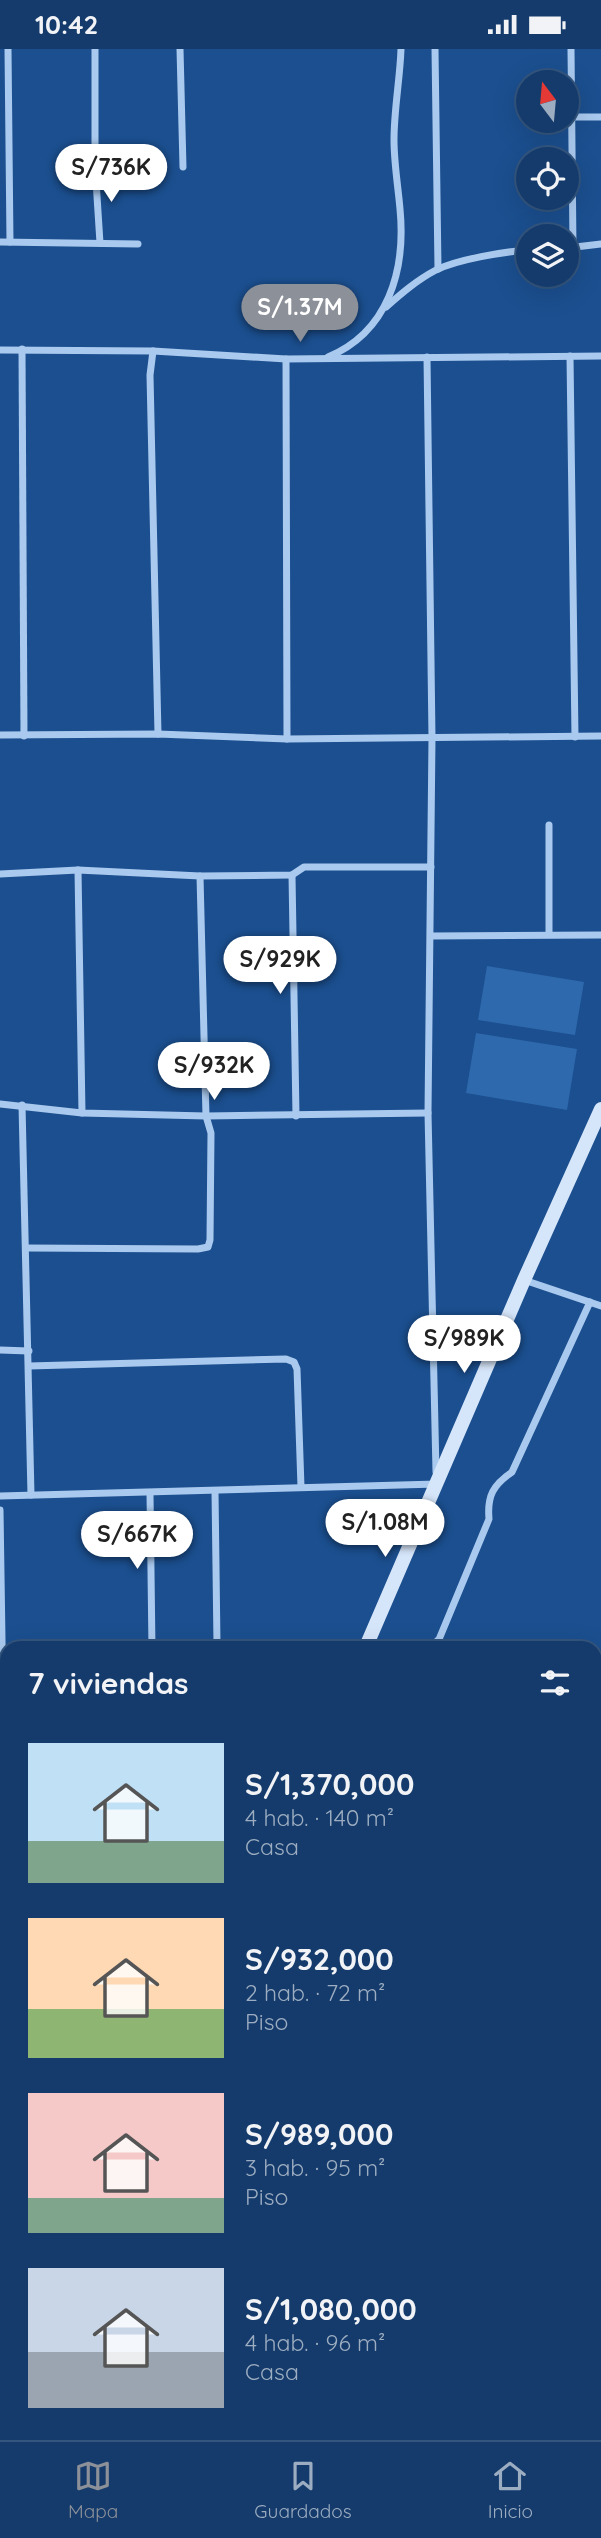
<!DOCTYPE html>
<html lang="es">
<head>
<meta charset="utf-8">
<style>
	body { margin:0; font-family:Quicksand,sans-serif; background:#214673; color:#f1f3f6; height:100vh; display:flex; flex-direction:column; font-size:26px; white-space:nowrap }
	* { box-sizing:border-box; margin:0 }
	p { font-size:23px; color:#9dadc1 }
	.icon { flex:none; width:38px; height:38px; fill:none; stroke:currentColor; stroke-width:2; stroke-linecap:round; stroke-linejoin:round }
	.map { position:relative; flex:1; overflow:hidden }
	.side { position:absolute; left:0px; top:1592px; width:602px; height:800px; display:flex; flex-direction:column; background:#143b6b; border-radius:21px 21px 0 0; box-shadow:0 7px 28px #0002,0 0 0 2px #33557e }
	.side>* { flex:none }
	.needle { width:46px; rotate:344deg }
	.controls { position:absolute; left:516px; top:21px; display:grid; gap:14px }
	.controls a { display:grid; place-items:center; width:63px; height:63px; border-radius:50%; background:#143b6b; box-shadow:0 7px 28px #0002,0 0 0 2px #33557e; font-size:35px }
	.price { position:absolute; translate:-50% -60px; padding:0 16px; border-radius:24px; background:#fff; color:#222; font-size:23px; line-height:46px; filter:drop-shadow(0 2px 4px #0008) }
	.price::after { content:''; position:absolute; left:50%; top:42px; width:21px; height:16px; margin-left:-10px; background:inherit; clip-path:polygon(0 0,100% 0,50% 100%) }
	.price.active { background:#8c9099; color:#fff }
	ul { padding:0; list-style:none }
	li { display:flex; align-items:center; gap:21px; height:175px; padding:0 28px }
	li span { display:grid; place-items:center; flex:none; width:196px; height:140px; border-radius:0px; color:#555 }
	li>.icon { margin-inline-start:auto }
	span .icon { width:84px; height:84px; fill:#fffc; stroke-width:1 }
	li b { font-size:30px }
	h2 { display:flex; justify-content:space-between; align-items:center; height:84px; padding:0 28px; font-size:30px }
	.status { display:flex; justify-content:space-between; align-items:center; height:49px; padding:0 35px; background:#143b6b; direction:ltr }
	.status svg { height:19px; fill:currentColor }
	.dock { display:flex; justify-content:space-around; align-items:center; height:98px; border-top:2px solid #33557e; background:#143b6b; font-size:19px; color:#9dadc1 }
	.dock a { display:grid; justify-items:center; gap:4px }
	.dock .active { color:#8c9099 }
	.map>svg:first-child { display:block }
</style>
</head>
<body>
<div class="status"><b>10:42</b><svg viewBox="0 0 49 12"><path d="M0 12V9h3v3zM5 12V6h3v6zM10 12V3h3v9zM15 12V0h3v12zM26 1h20v11H26zM47 4h2v5h-2z"/></svg></div>
<div class="map">
<svg width="601" height="2391" viewBox="0 0 601 2391">
	<rect width="100%" height="100%" fill="#1b4f8f"/>
	<g fill="#2e69ad">
		<polygon points="487,917 584,933 575,986 478,971"/>
		<polygon points="476,984 577,1000 567,1061 466,1044"/>
	</g>
	<g fill="none" stroke-linecap="round" stroke-linejoin="round">
		<g stroke="#a9c9ee" stroke-width="7">
			<polyline points="8,0 10,193"/>
			<polyline points="95,0 95,116 100,194"/>
			<polyline points="180,0 183,118"/>
			<polyline points="435,0 438,220"/>
			<polyline points="571,0 573,198"/>
			<polyline points="573,68 601,68"/>
			<polyline points="0,193 138,195"/>
			<polyline points="567,199 601,195"/>
			<path d="M386,258C402,244 417,231 436,221C459,210 503,203 528,201"/>
			<polyline points="22,300 24,687"/>
			<polyline points="0,301 153,302 286,310 601,307"/>
			<polyline points="153,302 150,326 158,685"/>
			<polyline points="570,307 575,688"/>
			<path d="M328,308C388,283 406,222 400,160C398,137 394,114 394,91C394,60 400,30 401,0"/>
			<polyline points="427,308 432,689 428,1064 436,1423"/>
			<polyline points="286,310 287,690"/>
			<polyline points="0,686 158,685 287,690 601,687"/>
			<polyline points="549,776 549,885"/>
			<polyline points="78,821 82,1064"/>
			<polyline points="0,825 78,821 200,827 292,826 304,818 431,818"/>
			<polyline points="292,826 296,1067"/>
			<polyline points="431,887 601,886"/>
			<polyline points="0,1055 82,1064 206,1067 428,1064"/>
			<polyline points="22,1056 31,1446"/>
			<polyline points="26,1199 198,1200 208,1198 210,1191 211,1084 206,1067 200,827"/>
			<polyline points="524,1231 601,1257"/>
			<polyline points="0,1301 29,1302"/>
			<polyline points="29,1317 286,1310 294,1313 297,1320 301,1438"/>
			<polyline points="215,1442 217,1595"/>
			<polyline points="150,1444 152,1600"/>
			<polyline points="0,1447 437,1435"/>
			<polyline points="0,1461 7,1915"/>
			<polyline points="437,1592 453,1600"/>
			<path d="M435,1600L489,1470C487,1447 493,1436 512,1423L590,1253"/>
			<polyline points="595,1665 601,1668"/>
			<polyline points="595,1988 601,1976"/>
			<polyline points="595,2086 601,2088"/>
			<polyline points="0,2195 7,2195"/>
			<polyline points="595,2211 601,2214"/>
			<polyline points="595,2282 596,2266"/>
			<polyline points="394,2391 395,2385"/>
			<polyline points="489,2391 489,2385"/>
			<polyline points="588,2391 588,2385"/>
		</g>
		<g stroke="#d6e6fa" stroke-width="14">
			<polyline points="365,1600 524,1231 601,1060"/>
			<polyline points="13,2391 15,2385"/>
		</g>
	</g>
</svg>
<div class="controls">
<a><svg class="needle" viewBox="-14 -14 28 28"><path d="M0-13l5 13h-10z" fill="#e53935"/><path d="M0 13l5-13h-10z" fill="#9dadc1"/></svg></a>
<a><svg class="icon" aria-label="locate" viewBox="0 0 24 24"><circle cx="12" cy="12" r="6"/><path d="M12 2v4M12 18v4M2 12h4M18 12h4"/></svg></a>
<a><svg class="icon" aria-label="layers" viewBox="0 0 24 24"><path d="M12 4l9 5-9 5-9-5zM3 14l9 5 9-5"/></svg></a>
</div>
<b class="price" style="left:111px;top:155px">S/736K</b>
<b class="price active" style="left:300px;top:295px">S/1.37M</b>
<b class="price" style="left:280px;top:947px">S/929K</b>
<b class="price" style="left:214px;top:1053px">S/932K</b>
<b class="price" style="left:464px;top:1326px">S/989K</b>
<b class="price" style="left:385px;top:1510px">S/1.08M</b>
<b class="price" style="left:137px;top:1522px">S/667K</b>
<section class="side">
<h2>7 viviendas<svg class="icon" aria-label="filters" viewBox="0 0 24 24"><path d="M4 7h16M4 17h16"/><circle cx="9" cy="7" r="2"/><circle cx="15" cy="17" r="2"/></svg></h2>
<ul>
<li><span style="background:linear-gradient(#bfe0f5 70%,#7fa58c 0)"><svg class="icon" aria-label="home" viewBox="0 0 24 24"><path d="M3 11l9-7 9 7M6 9v11h12V9"/></svg></span><div><b>S/1,370,000</b><p>4 hab. · 140 m²</p><p>Casa</p></div></li>
<li><span style="background:linear-gradient(#ffd9b3 65%,#8fb573 0)"><svg class="icon" aria-label="home" viewBox="0 0 24 24"><path d="M3 11l9-7 9 7M6 9v11h12V9"/></svg></span><div><b>S/932,000</b><p>2 hab. · 72 m²</p><p>Piso</p></div></li>
<li><span style="background:linear-gradient(#f6c9c9 75%,#7fa58c 0)"><svg class="icon" aria-label="home" viewBox="0 0 24 24"><path d="M3 11l9-7 9 7M6 9v11h12V9"/></svg></span><div><b>S/989,000</b><p>3 hab. · 95 m²</p><p>Piso</p></div></li>
<li><span style="background:linear-gradient(#c9d6e8 60%,#9aa5b1 0)"><svg class="icon" aria-label="home" viewBox="0 0 24 24"><path d="M3 11l9-7 9 7M6 9v11h12V9"/></svg></span><div><b>S/1,080,000</b><p>4 hab. · 96 m²</p><p>Casa</p></div></li>
</ul>
</section>
</div>
<nav class="dock">
<a class="active"><svg class="icon" aria-label="map" viewBox="0 0 24 24"><path d="M3 6l6-2 6 2 6-2v14l-6 2-6-2-6 2zM9 4v14M15 6v14"/></svg>Mapa</a>
<a><svg class="icon" aria-label="saved" viewBox="0 0 24 24"><path d="M7 4h10v16l-5-4-5 4z"/></svg>Guardados</a>
<a><svg class="icon" aria-label="home" viewBox="0 0 24 24"><path d="M3 11l9-7 9 7M6 9v11h12V9"/></svg>Inicio</a>
</nav>
</body>
</html>
